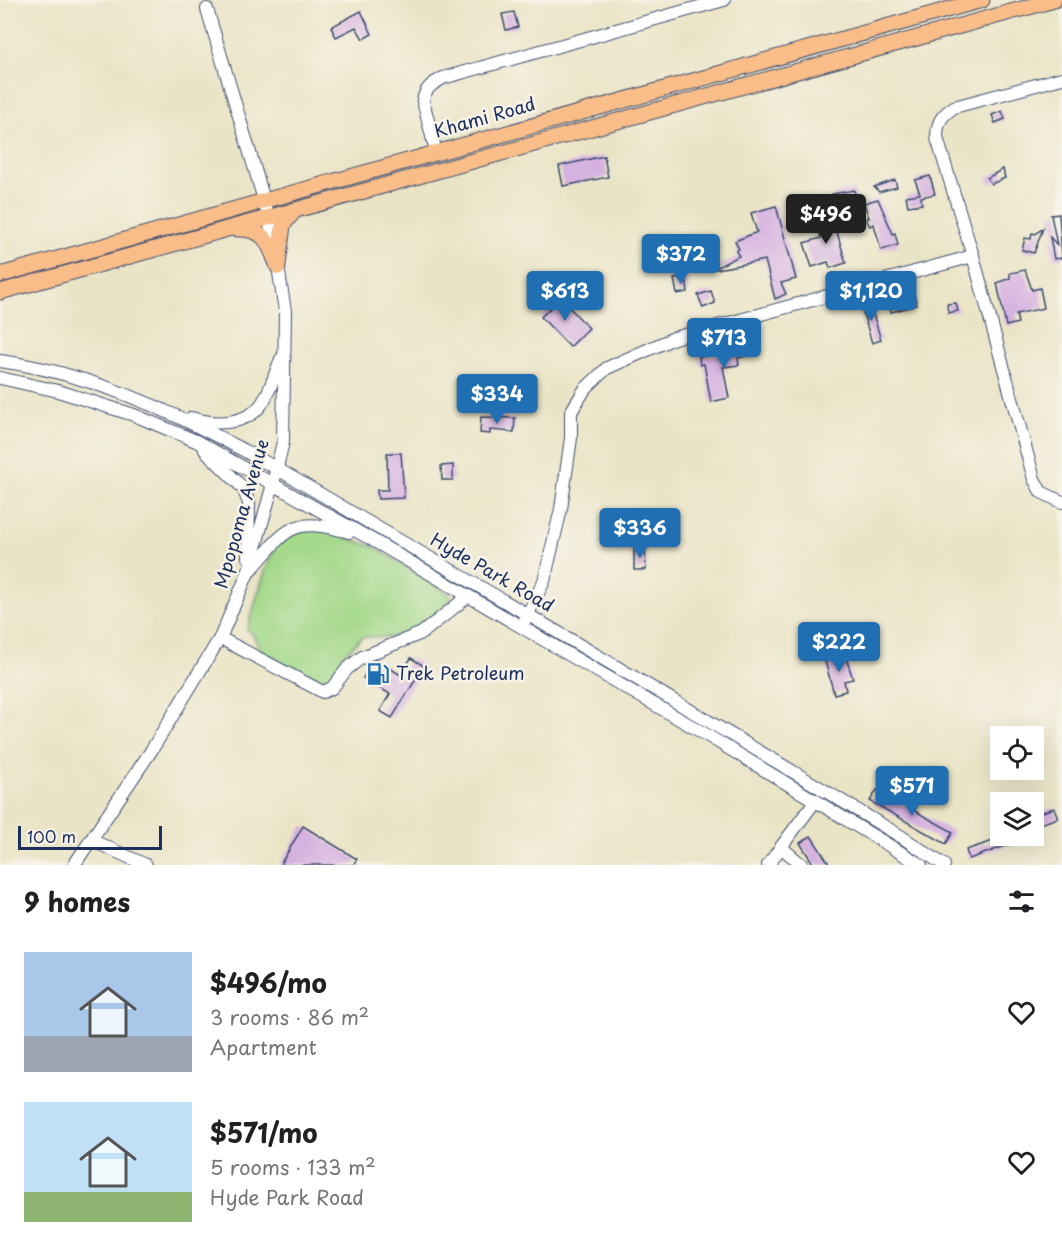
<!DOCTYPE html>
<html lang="en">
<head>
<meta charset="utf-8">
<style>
	body { margin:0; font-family:"Playpen Sans",sans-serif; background:#f2f2f2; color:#202124; height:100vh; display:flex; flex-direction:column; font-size:22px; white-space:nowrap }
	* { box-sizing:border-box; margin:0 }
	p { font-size:20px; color:#757577 }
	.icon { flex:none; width:33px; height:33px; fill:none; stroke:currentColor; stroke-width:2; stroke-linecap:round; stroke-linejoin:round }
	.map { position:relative; height:865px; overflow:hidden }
	.panel { display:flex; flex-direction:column; background:#fff; flex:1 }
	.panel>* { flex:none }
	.buttons { position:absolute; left:990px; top:726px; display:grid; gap:12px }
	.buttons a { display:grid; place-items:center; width:54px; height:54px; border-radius:0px; background:#fff; box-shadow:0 6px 24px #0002; font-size:30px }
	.scale { position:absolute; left:18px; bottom:15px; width:144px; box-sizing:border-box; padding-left:6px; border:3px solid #1b2f5e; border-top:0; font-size:16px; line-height:21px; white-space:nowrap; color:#1b2f5e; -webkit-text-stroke:4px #f7f3e8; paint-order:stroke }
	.price { position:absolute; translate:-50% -51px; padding:0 14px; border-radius:6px; background:#1f6fb2; color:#fff; font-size:20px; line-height:39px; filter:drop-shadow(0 2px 3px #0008) }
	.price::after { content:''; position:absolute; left:50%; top:36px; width:18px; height:14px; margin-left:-9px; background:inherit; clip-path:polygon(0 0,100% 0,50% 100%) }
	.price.active { background:#222; color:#fff }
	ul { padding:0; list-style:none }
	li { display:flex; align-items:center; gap:18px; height:150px; padding:0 24px }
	li span { display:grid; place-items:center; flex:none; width:168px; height:120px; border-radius:0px; color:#555 }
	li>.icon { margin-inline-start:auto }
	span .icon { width:72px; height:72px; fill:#fffc; stroke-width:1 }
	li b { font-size:26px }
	h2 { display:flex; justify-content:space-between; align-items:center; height:72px; padding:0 24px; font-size:26px }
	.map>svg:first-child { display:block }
</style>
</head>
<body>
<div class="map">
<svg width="1062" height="865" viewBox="0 0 1062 865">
	<rect width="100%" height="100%" fill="#f7f3e8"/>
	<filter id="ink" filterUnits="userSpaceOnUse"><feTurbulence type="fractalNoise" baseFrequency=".0167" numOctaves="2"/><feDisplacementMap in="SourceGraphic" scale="12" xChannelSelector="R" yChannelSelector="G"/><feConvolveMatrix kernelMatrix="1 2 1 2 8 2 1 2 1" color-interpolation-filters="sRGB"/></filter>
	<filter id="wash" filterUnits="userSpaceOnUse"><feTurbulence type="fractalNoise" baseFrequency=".008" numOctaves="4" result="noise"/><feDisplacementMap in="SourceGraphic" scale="24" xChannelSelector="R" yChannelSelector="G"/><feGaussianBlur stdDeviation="1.35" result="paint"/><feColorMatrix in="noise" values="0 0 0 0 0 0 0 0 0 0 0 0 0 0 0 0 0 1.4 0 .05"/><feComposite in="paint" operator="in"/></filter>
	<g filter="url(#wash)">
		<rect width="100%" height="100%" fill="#eae4c6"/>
		<path fill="#a3d889" stroke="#5f8474" stroke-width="1.5" d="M314,528L373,546L451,595C450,612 413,636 396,637C385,638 374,636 362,637L346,653L339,671L333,681L318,684L262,654L253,635L247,629C254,609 268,550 283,538C292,532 303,530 314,528Z"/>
		<g id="blocks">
			<g fill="#d6b2e0">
				<polygon points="361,11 372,34 363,39 356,27 336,37 331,27"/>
				<polygon points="514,12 518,27 506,30 502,14"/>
				<polygon points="1002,111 1005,119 995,123 992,115"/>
				<polygon points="604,156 608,177 563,186 559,166"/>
				<polygon points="1003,169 1005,178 991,184 987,178"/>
				<polygon points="930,176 935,194 921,197 922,204 908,206 906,196 920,194 915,180"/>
				<polygon points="895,180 897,187 879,192 874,187"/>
				<polygon points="854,190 856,198 835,202 832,194"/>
				<polygon points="878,199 893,234 895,233 898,245 881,250 874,224 870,226 866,219 869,218 864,203"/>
				<polygon points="776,206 796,279 781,283 786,294 775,299 765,260 717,269 717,267 739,256 736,251 739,249 735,241 757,232 751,213"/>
				<polygon points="1059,214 1062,258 1054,259 1050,237 1057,245 1051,215"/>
				<polygon points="832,215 846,263 830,268 828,262 812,267 804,243 821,238 816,220"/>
				<polygon points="1043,228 1034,253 1022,250 1025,238 1031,239 1032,233 1035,234"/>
				<polygon points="1025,270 1032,290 1040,288 1044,308 1016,314 1018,323 1006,326 997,283 1010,278 1010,273"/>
				<polygon points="686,277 688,292 677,294 674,279"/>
				<polygon points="711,291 715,303 703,308 698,295"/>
				<polygon points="913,292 917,305 891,312 887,299"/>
				<polygon points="560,298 589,328 570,347 541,317"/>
				<polygon points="869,301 881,340 872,343 860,303"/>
				<polygon points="956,303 958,311 948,313 947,304"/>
				<polygon points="756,341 759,353 738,358 739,365 723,367 729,398 711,402 704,364 700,365 699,357 734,352 733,348 743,347 742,344"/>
				<polygon points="481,417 515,418 514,432 490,430 490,434 480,433"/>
				<polygon points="387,453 401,453 404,498 378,499 377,490 388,490"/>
				<polygon points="453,465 453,480 442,480 441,466"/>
				<polygon points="645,548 646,570 634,570 634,549"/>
				<polygon points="845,655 853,679 844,681 846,691 834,694 825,661"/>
				<polygon points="411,658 424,666 392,718 380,711 390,694 363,678 372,662 376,660 401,675"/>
				<polygon points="877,790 953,832 946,844 870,801"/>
				<polygon points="1054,808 1058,818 1034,826 1034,815"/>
				<polygon points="303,826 357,859 353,865 280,865"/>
				<polygon points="811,836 830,865 814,865 800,843"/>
				<polygon points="1008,836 1011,844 969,859 966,850"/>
			</g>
		</g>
	</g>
	<g filter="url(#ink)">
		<use href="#blocks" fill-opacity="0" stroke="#3a4a6e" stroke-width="1.5"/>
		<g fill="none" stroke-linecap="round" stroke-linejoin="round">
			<g stroke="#3a4a6e" stroke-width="14">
				<g id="minor">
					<path d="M1062,78L954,107C941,116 937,122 937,138L973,256L1034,479L1041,492L1062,502"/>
					<path d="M436,152L423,101C425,88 432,84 443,78L724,0"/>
					<path d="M0,361C143,380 274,468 397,539C566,636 734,736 902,837L944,865"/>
					<polyline points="0,378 58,391 134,415 196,441 369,538 705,734 921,865"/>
					<path d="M191,418C214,425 248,426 263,402C271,389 275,373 281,359"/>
					<polyline points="205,450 243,488 249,503 248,557"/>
					<path d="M251,570C288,528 290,516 349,532"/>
					<polyline points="525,620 544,581 561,509 571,438 571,412 585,389 607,368 674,338 973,256"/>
					<polyline points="220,638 323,692 332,688 347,669 362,657 422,633 467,597"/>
					<polyline points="91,840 146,865"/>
					<polyline points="74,865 151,751 220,638 248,573 273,484 283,442 285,311 274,241 264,200 207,9"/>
					<polyline points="768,865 781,847"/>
					<polyline points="802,865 781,847 816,800"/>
				</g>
			</g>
			<g stroke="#3a4a6e" stroke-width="17">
				<g id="major">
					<path d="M237,229C266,228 269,244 278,267"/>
					<polyline points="278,265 283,225 295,210"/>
					<polyline points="0,275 982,0"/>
					<polyline points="0,292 1054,0"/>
				</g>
			</g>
			<use href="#minor" stroke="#fff" stroke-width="12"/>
			<use href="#major" stroke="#f8bd89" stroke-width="15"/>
		</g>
	</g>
	<defs>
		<g id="fuel-bare" transform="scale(1.8)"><path d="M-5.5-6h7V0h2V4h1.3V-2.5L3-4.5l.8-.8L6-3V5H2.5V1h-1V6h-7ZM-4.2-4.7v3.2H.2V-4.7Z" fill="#1f6fb2" stroke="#f7f3e8" stroke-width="2.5" paint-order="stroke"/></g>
	</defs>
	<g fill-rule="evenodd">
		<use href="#fuel-bare" x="378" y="674"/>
	</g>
	<g text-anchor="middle" stroke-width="5" stroke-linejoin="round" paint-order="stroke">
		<g font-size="18" fill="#1b2f5e" stroke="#f7f3e8">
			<text transform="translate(485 118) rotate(-16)" y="6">Khami Road</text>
			<text transform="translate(242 514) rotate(-74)" y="6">Mpopoma Avenue</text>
			<text transform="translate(492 573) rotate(30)" y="6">Hyde Park Road</text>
		</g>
		<g font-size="18" fill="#1b2f5e" stroke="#f7f3e8" text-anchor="start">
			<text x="396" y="680">Trek Petroleum</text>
		</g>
	</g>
</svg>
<div class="buttons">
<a><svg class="icon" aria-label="locate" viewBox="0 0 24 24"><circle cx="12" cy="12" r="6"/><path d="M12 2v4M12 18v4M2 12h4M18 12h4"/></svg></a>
<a><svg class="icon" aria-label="layers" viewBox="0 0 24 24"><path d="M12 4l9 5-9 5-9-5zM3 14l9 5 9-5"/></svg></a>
</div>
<div class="scale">100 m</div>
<b class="price active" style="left:826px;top:245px">$496</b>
<b class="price" style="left:681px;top:285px">$372</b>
<b class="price" style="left:565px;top:322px">$613</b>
<b class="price" style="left:871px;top:322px">$1,120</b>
<b class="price" style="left:724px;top:369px">$713</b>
<b class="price" style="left:497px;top:425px">$334</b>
<b class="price" style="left:640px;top:559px">$336</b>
<b class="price" style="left:839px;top:673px">$222</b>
<b class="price" style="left:912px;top:817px">$571</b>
</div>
<section class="panel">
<h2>9 homes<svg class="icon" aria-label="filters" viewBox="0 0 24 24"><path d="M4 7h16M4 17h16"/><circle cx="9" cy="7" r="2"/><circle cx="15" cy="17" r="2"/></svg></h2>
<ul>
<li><span style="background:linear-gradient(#a9c7e8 70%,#9aa5b1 0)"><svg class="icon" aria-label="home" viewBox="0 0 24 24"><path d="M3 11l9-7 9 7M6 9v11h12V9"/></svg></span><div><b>$496/mo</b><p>3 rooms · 86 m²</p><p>Apartment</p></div><svg class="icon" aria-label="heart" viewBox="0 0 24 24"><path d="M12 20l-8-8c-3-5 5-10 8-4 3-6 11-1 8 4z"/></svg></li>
<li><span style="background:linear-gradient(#bfe0f5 75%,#8fb573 0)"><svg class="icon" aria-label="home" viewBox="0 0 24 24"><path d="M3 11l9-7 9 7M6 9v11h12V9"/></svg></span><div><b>$571/mo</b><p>5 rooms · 133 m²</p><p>Hyde Park Road</p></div><svg class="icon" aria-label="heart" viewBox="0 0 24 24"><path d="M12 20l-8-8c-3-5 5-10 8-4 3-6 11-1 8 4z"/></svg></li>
</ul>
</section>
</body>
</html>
